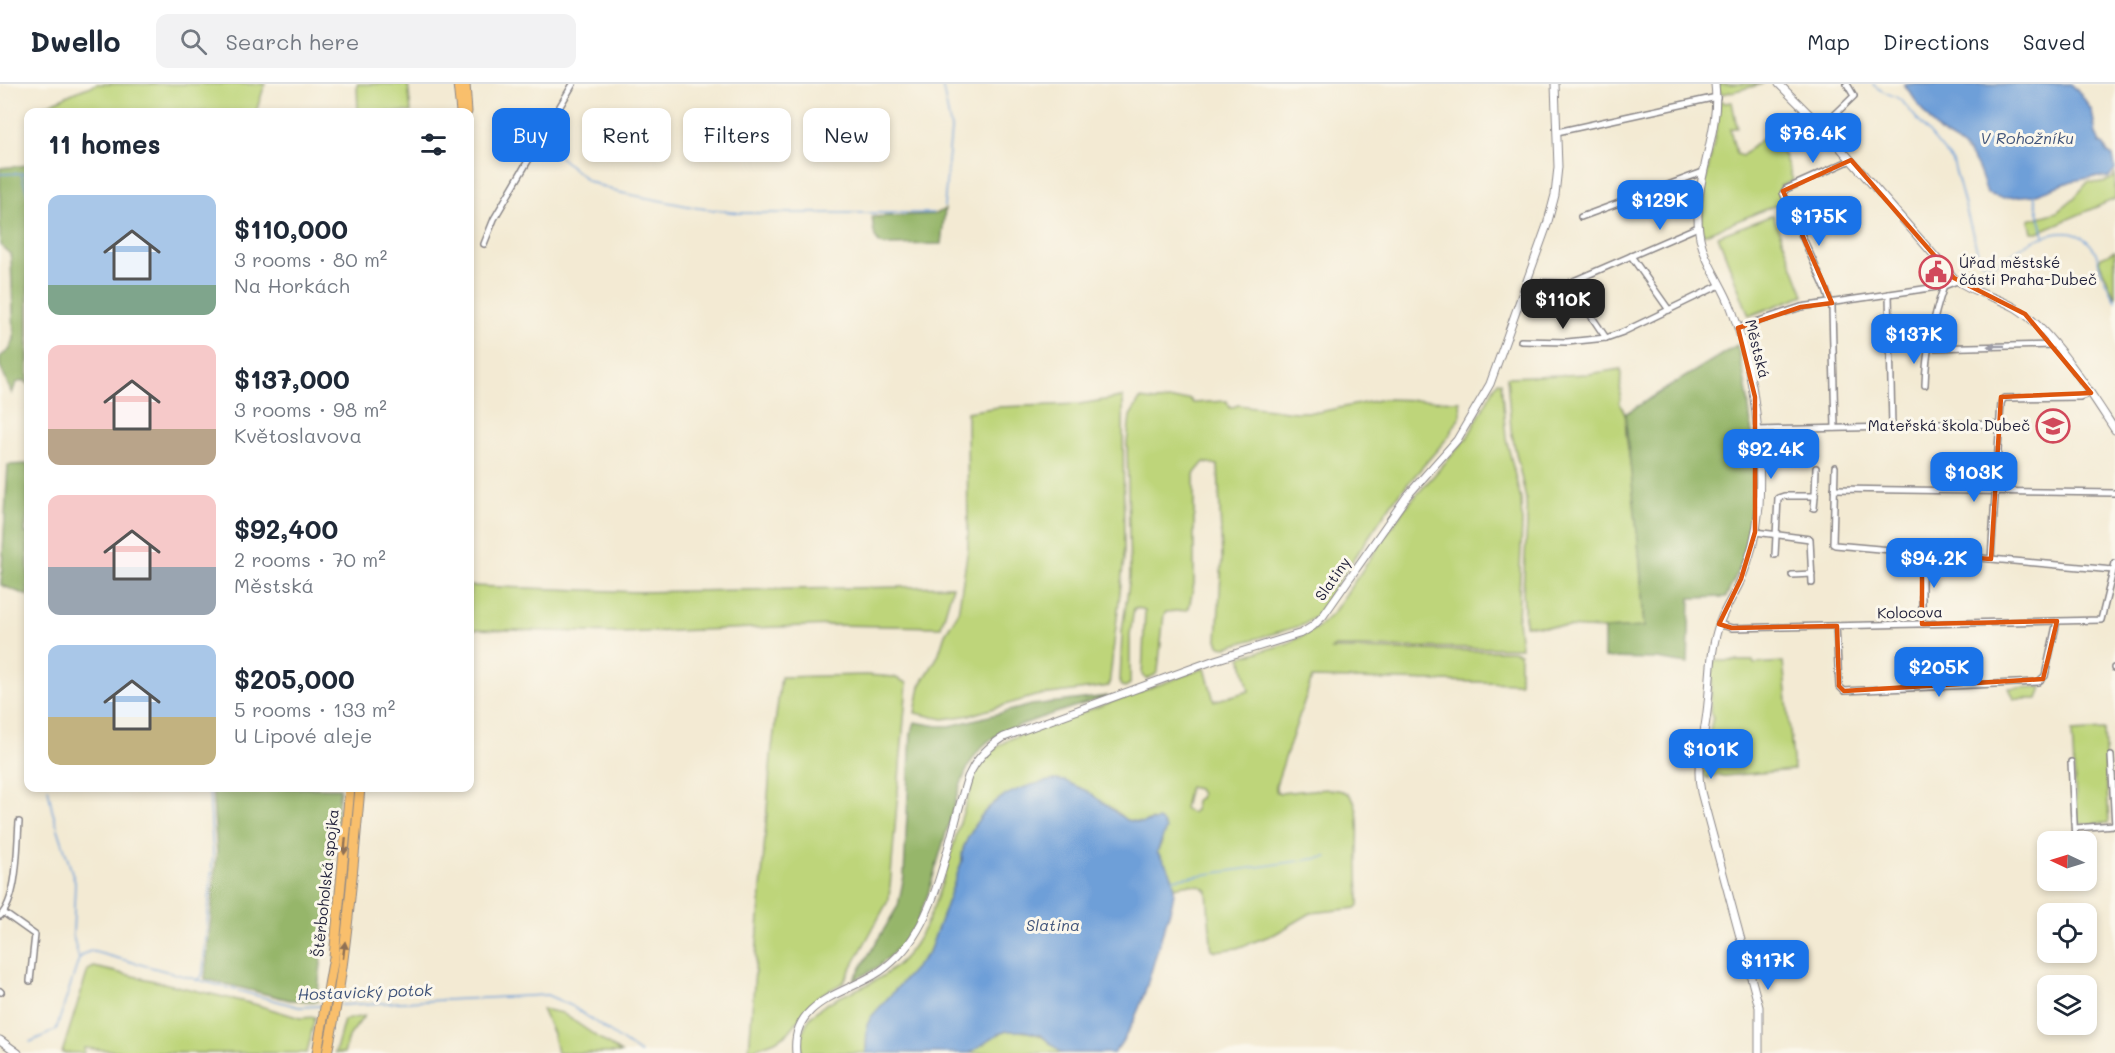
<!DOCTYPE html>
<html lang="en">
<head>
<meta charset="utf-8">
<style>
	body { margin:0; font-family:Mali,sans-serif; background:#f2f2f3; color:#1f2937; height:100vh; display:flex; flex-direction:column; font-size:22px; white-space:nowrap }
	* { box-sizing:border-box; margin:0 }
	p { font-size:20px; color:#747a83 }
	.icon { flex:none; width:33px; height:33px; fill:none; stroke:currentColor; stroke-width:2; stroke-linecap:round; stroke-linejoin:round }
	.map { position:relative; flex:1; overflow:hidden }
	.details { position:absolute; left:24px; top:24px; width:450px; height:684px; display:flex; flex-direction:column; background:#fff; border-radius:12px; box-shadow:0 3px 9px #0003 }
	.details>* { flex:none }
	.hud { position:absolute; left:492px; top:24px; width:570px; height:54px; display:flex; gap:12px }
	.needle { width:39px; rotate:274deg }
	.tools { position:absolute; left:2037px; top:747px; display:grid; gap:12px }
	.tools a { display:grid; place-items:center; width:60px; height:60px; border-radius:12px; background:#fff; box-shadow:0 3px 9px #0003; font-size:30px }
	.price { position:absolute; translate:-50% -51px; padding:0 14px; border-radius:12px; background:#1a73e8; color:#fff; font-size:20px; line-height:39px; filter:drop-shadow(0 2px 3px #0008) }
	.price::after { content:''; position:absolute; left:50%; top:36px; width:18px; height:14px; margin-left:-9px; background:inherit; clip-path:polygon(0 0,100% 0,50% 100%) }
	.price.on { background:#222; color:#fff }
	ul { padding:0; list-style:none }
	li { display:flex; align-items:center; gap:18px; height:150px; padding:0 24px }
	li span { display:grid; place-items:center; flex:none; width:168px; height:120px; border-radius:12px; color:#555 }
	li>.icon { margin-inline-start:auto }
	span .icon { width:72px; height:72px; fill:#fffc; stroke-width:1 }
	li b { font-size:26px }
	h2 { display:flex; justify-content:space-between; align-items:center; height:72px; padding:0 24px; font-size:26px }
	.tag { padding:0 21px; border-radius:12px; background:#fff; box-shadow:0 3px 9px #0003; font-size:21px; line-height:54px }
	.tag.on { background:#1a73e8; color:#fff }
	header { display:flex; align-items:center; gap:36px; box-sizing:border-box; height:84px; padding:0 30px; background:#fff; border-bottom:2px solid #e0e1e3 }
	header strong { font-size:28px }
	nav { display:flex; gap:33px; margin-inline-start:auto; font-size:21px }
	.search { width:420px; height:54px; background:#f2f2f3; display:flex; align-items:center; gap:15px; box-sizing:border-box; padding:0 21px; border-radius:12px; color:#747a83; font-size:22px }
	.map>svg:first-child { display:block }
</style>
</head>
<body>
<header>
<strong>Dwello</strong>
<div class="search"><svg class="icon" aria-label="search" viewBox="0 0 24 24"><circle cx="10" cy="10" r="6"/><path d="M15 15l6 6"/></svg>Search here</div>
<nav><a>Map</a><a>Directions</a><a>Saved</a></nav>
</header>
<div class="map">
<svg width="2115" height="969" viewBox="0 0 2115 969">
	<rect width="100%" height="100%" fill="#fbf7ec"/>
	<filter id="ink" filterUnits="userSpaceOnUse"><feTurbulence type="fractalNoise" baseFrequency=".0167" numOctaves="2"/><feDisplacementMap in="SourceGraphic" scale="12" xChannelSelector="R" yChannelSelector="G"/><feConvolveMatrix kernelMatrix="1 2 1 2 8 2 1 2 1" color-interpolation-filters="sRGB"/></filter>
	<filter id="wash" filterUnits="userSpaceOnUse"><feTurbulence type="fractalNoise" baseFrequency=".008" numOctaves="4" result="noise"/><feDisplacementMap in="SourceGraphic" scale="24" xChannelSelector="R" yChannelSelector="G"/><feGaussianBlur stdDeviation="1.35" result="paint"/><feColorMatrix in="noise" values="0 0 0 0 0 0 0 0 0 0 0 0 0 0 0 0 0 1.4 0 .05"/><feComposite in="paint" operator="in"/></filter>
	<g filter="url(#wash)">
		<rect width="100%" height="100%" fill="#f3ead3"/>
		<g fill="#bed57a" stroke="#707c5a" stroke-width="1.5" fill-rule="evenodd">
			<polygon points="97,0 265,0 256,28 32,28 75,8"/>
			<polygon points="357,0 408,0 411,28 358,28"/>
			<polygon points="1717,0 1763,0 1723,10 1719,8"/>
			<path d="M1720,15L1725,19L1732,18L1737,43L1730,45L1736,70L1742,72L1766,51L1784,71L1793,96L1780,102L1781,119L1703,151C1697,104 1718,62 1720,15Z"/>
			<polygon points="2115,89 2115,115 2038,148 2032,148 2029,136 2057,128 2074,114 2088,98 2103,99 2113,94"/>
			<polygon points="1773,131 1804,211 1749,232 1718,152"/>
			<polygon points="2115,167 2115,214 2099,177 2101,173"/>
			<polygon points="1621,285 1620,319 1625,330 1626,350 1632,392 1640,478 1644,544 1604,545 1525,541 1523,506 1527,440 1526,415 1511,346 1507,293 1589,290"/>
			<path d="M1498,297L1501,298L1506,354L1521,416L1522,440L1518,536L1521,564L1333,563L1331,565L1513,567L1520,569V599L1312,594L1276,701V708L1280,709C1296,708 1330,702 1345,708C1362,715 1358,751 1358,765C1357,783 1359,802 1359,821L1356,824L1311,829L1275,850L1237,864L1216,867L1212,865L1211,860L1207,807C1199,798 1185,800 1174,803L1171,791L1157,768L1162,758L1152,736L1142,739L1126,736L1116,727L1065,697L1054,696L975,740L963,764L962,777C953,802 942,849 928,869C904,904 864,922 866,969H801C796,921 844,914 876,896C892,887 908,872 918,855C943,813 951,761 968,714C971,704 973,693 978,684C986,670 998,661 1012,654L1205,584L1214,617L1249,607L1241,573L1289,559L1316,545L1333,529L1404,425L1467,354ZM1189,703L1198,705L1201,710L1200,714L1196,716L1195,726L1191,729L1184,724Z"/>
			<polygon points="1123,313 1124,474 1109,602 1035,612 971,631 943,635 915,629 920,602 938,572 945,550 958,529 968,464 967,328 998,323 1080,320"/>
			<polygon points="1140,315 1155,317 1190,315 1193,319 1227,317 1230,324 1238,321 1295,328 1319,328 1384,315 1460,317 1461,330 1449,352 1394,416 1329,511 1319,530 1303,541 1227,563 1220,562 1217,556 1222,474 1218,381 1204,378 1194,390 1194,500 1189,524 1187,526 1166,528 1164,530 1158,587 1155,591 1146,595 1142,591 1145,527 1143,525 1134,524 1130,551 1130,600 1125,603 1121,602 1120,598 1122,547 1130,492 1127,359 1130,332"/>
			<polygon points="470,502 638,508 953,502 941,543 832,541 619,549 470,545"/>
			<polygon points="1713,577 1753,577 1754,580 1783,578 1794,686 1724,692 1719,691 1707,694 1703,690 1702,683 1713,633 1710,628"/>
			<polygon points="866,591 894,593 907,599 889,815 843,899 818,912 788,949 775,957 749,967 771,672 781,593"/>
			<polygon points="2042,603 2038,615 2014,615 2009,604"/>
			<polygon points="2104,646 2109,739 2080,740 2077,736 2072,648"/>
			<polygon points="354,704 356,704 343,848 334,915 331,915 338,865"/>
			<polygon points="94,883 254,920 300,934 315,933 307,969 139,969 84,964 84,969 62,969 88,886"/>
			<polygon points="542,925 562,929 621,969 557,969 553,950"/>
			<polygon points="364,932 350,951 344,969 335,969 344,936"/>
			<path d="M1007,947C1033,946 1043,950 1061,969H970L990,954Z"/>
		</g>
		<g fill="#96b66a" stroke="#5c6c52" stroke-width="1.5">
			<polygon points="28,81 28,300 24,296 16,299 12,310 0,282 0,273 10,265 14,255 11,176 10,170 0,161 0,84"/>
			<path d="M945,125L941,160L884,161C872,158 874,143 872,133L936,130Z"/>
			<path d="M1737,261C1747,299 1752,335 1753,375C1754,428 1751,465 1726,513L1690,514L1688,580L1657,575L1604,574V545L1644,543L1640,478L1625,330Z"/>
			<polygon points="28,380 28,427 25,449 28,449 28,512 1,501 8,381"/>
			<path d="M1108,612C1080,622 1002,642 984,661C972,672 965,689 959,705L928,810L915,843L903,859L878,883L853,897L898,822L904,792L911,649L915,638L938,642H950L1032,621Z"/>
			<polygon points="212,704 340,704 317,917 290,916 205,895 217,768"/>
		</g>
		<g fill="#6e9fd8" stroke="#48608a" stroke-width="1.5">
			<path d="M1904,0H2071L2081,10L2092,27L2096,50L2100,59L2104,61L2108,69L2113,72L2115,86L2108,94L2094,93L2072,97L2034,111L2002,114L1987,110C1981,90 1976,72 1957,59C1950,54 1944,52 1938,46C1925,32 1915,15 1904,0Z"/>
			<path d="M1054,696L1065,697L1087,707L1126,736L1142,739L1158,736L1163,739L1166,745L1157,768C1164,778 1173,788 1174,801C1175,817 1166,838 1161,854C1149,894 1140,936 1114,969H1061L1041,951L1025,947H1007L998,950L970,969H866L867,941L871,933L929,868L962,777C961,767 965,759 970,750C988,713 1016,703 1054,696Z"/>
		</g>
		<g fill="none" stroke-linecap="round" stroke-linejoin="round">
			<g stroke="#6e9fd8" stroke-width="1.5">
				<polyline points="942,0 951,45 944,123"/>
				<path d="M1873,0C1880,9 1894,10 1902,17L1953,78L1980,177L1986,181L1995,180C2021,162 2074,126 2096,169C2098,175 2099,181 2101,187C2105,197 2110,207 2115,217"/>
				<polyline points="532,49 588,97 617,108 642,113 698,124 740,129 933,129"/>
				<polyline points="21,89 28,111"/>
				<polyline points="0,90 28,89"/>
				<polyline points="2034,111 2044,151"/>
				<polyline points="48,704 52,726 75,798 73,852 79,875"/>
				<polyline points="1173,795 1327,773"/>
				<polyline points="196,897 202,892 203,888 213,770 209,704"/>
				<polyline points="341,921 547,911 572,922 640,969"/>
				<polyline points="30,958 56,946 79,875 83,870 91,867 299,923 321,922"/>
			</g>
		</g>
	</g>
	<g filter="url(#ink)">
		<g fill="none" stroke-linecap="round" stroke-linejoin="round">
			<g stroke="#8a8687" stroke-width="8">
				<g id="minor">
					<polyline points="1822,43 1854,12 1847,0"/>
					<polyline points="1557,48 1717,13"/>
					<polyline points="1581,133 1703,88"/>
					<polyline points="484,160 494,135 573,0"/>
					<polyline points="1631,172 1669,226"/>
					<polyline points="1531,198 1569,199 1698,143"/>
					<polyline points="1569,199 1606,254"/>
					<polyline points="1738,244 1801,223 1944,202 1957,197"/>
					<polyline points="1521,257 1567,258 1606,254 1623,248 1720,201"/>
					<polyline points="1929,264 2054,261"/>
					<path d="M1925,301C1926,267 1933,234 1944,202"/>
					<polyline points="1924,341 1939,339 2000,341"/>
					<polyline points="1835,344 1832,224 1826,206 1783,109 1786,105 1851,76"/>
					<polyline points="1757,346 1892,343 1889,210"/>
					<polyline points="1835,383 1833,460 1835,461 2113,486"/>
					<polyline points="1834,405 2115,409"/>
					<polyline points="1814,424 1815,412"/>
					<polyline points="1755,448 1810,455 1812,499"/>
					<polyline points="1775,471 1778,414 1784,412 1815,412 1816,384"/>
					<polyline points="1991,475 2001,319 2004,314 2080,313 2091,309"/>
					<polyline points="1792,491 1812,490"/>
					<polyline points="1719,540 1732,544 2101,536 2115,479"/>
					<polyline points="1922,540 1922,470"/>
					<polyline points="1836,542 1839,602 1844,607 2038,598 2045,592 2057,537"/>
					<polyline points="2114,584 2115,584"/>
					<polyline points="2111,672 2115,742"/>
					<polyline points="2071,678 2075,758"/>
					<polyline points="2075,744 2114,741"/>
					<polyline points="4,829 35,851 30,897"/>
					<path d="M0,832C18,815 17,763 19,738"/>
					<polyline points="0,907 1,908"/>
				</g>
			</g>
			<g stroke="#8a8687" stroke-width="9">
				<g id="tertiary">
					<path d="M1715,0C1721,51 1692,97 1699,148C1703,178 1722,198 1732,226C1755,289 1762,357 1759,423C1757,448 1750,475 1740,498C1734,511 1725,524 1720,538C1709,568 1711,597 1707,628C1704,656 1695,680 1701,708L1759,923V969"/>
					<path d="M1779,0L1822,43L1954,194C1972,209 1996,212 2016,224C2051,245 2092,311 2115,346"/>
					<polyline points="0,956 18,969"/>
					<path d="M796,969C791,919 840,911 874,891C883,886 891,879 899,871C939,831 950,747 968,693C976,675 987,663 1004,653L1215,576L1302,549L1313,542L1323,532L1407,412L1457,356L1490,300L1547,141L1555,111L1558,83L1555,0"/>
				</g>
			</g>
			<g stroke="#8a8687" stroke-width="11">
				<g id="trunk">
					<polyline points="458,0 461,28"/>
					<polyline points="465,0 467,28"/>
					<polyline points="317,969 334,873 350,704"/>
					<path d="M327,969C346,882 352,792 360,704"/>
				</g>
			</g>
			<use href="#minor" stroke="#fff" stroke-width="5"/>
			<use href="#tertiary" stroke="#fff" stroke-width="7"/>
			<use href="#trunk" stroke="#f9bf6c" stroke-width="9"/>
		</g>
		<defs><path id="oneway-solid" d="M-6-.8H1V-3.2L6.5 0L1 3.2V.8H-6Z" transform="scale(1.5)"/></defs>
		<use fill="#9c9ca7" href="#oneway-solid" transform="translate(1996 262) rotate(179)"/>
		<g fill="#8e7054">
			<use href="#oneway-solid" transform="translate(345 762) rotate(95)"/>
			<use href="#oneway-solid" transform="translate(344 866) rotate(-83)"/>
		</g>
	</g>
	<path fill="none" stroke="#de560e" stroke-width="4.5" stroke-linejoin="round" d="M1851,76L1954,194L2025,230L2091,309L2001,313L1991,475L1922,470V540L2057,537L2043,595L1844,607L1839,602L1837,542L1732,544L1719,540L1741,495L1755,448V313L1738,244L1801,223L1832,219L1783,107Z"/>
	<defs>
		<g id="civic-ring" transform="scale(1.725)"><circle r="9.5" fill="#fbf7ec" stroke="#d1495b" stroke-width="1.5"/><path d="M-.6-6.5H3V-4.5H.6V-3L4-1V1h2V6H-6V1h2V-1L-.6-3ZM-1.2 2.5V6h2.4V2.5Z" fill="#d1495b"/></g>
		<g id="school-ring" transform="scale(1.725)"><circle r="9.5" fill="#fbf7ec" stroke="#d1495b" stroke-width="1.5"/><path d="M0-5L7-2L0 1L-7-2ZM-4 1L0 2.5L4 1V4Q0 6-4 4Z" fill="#d1495b"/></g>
	</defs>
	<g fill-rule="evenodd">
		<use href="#civic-ring" x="1936" y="188"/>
		<use href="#school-ring" x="2053" y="342"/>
	</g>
	<g text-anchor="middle" stroke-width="6" stroke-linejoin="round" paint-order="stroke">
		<g font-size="15" fill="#22223b" stroke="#fbf7ec" text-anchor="start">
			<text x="1959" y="184">Úřad městské<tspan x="1959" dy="17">části Praha-Dubeč</tspan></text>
			<text x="2030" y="347" text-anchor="end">Mateřská škola Dubeč</text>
		</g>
		<g font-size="15" fill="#22223b" stroke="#fbf7ec">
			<text transform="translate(1757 265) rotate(76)" y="5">Městská</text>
			<text transform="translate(1333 495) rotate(-55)" y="5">Slatiny</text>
			<text transform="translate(1910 529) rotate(-1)" y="5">Kolocova</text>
			<text transform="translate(326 799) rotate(-84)" y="5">Štěrboholská spojka</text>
		</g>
		<g font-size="16" font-style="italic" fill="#40547a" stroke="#fbf7ec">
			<text x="2027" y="60">V Rohožníku</text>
			<text x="1053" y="847">Slatina</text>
			<text transform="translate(365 908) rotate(-2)" y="6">Hostavický potok</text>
		</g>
	</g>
</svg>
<div class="tools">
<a><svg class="needle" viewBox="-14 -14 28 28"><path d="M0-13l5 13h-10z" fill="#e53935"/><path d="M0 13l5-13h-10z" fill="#747a83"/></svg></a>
<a><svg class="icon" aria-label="locate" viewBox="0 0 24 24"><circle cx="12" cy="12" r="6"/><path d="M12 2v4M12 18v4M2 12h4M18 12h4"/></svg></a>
<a><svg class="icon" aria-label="layers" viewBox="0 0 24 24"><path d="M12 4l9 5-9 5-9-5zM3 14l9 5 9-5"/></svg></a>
</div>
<b class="price" style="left:1813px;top:80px">$76.4K</b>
<b class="price" style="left:1660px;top:147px">$129K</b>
<b class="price" style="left:1819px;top:163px">$175K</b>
<b class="price on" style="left:1563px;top:246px">$110K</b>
<b class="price" style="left:1914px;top:281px">$137K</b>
<b class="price" style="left:1771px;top:396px">$92.4K</b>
<b class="price" style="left:1974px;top:419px">$103K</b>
<b class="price" style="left:1934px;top:505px">$94.2K</b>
<b class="price" style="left:1939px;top:614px">$205K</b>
<b class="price" style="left:1711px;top:696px">$101K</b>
<b class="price" style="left:1768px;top:907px">$117K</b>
<div class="hud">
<a class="tag on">Buy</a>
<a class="tag">Rent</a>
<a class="tag">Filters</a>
<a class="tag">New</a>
</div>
<section class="details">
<h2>11 homes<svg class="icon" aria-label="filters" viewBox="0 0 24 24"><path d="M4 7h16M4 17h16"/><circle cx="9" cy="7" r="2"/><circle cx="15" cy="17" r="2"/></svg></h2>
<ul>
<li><span style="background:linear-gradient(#a9c7e8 75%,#7fa58c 0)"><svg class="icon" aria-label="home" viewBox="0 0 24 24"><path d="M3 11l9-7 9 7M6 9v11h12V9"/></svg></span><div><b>$110,000</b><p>3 rooms · 80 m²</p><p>Na Horkách</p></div></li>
<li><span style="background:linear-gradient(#f6c9c9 70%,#b9a48a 0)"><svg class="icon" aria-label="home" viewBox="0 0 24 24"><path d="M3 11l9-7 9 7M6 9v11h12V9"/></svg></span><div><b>$137,000</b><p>3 rooms · 98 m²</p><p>Květoslavova</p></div></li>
<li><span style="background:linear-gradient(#f6c9c9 60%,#9aa5b1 0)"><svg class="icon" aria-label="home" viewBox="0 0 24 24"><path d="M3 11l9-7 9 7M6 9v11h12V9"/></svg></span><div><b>$92,400</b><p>2 rooms · 70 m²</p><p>Městská</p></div></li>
<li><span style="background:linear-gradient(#a9c7e8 60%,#c2b280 0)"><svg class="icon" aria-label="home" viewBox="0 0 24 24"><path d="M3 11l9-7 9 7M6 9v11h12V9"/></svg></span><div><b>$205,000</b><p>5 rooms · 133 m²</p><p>U Lipové aleje</p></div></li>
</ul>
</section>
</div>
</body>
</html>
